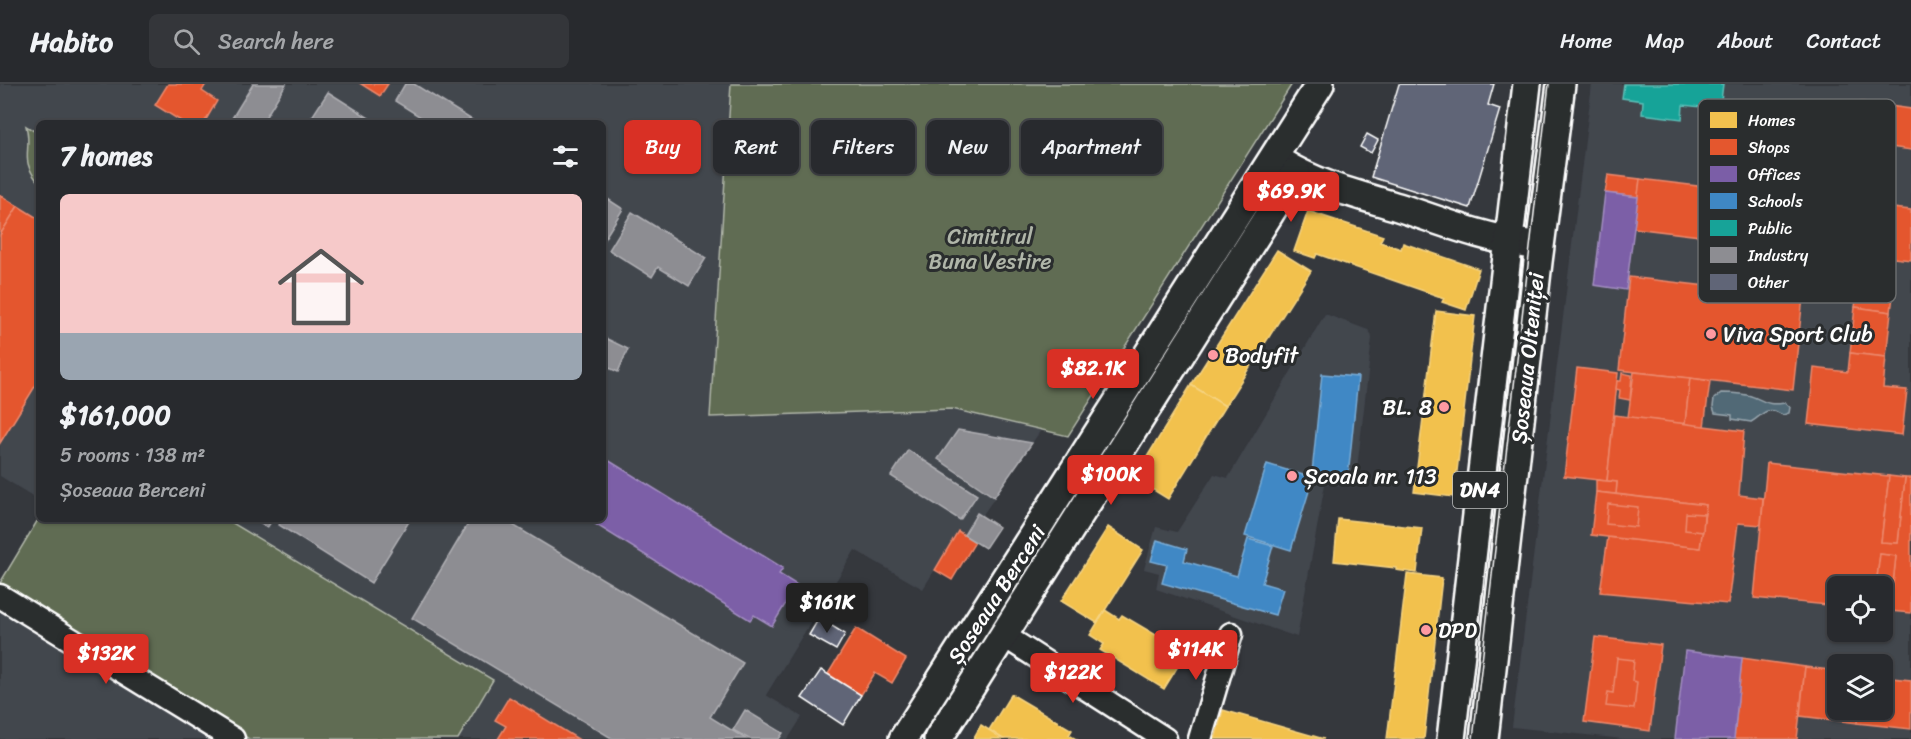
<!DOCTYPE html>
<html lang="en">
<head>
<meta charset="utf-8">
<style>
	body { margin:0; font-family:Sriracha,sans-serif; background:#34363a; color:#f1f3f6; height:100vh; display:flex; flex-direction:column; font-size:22px; white-space:nowrap }
	* { box-sizing:border-box; margin:0 }
	p { font-size:20px; color:#a5a7aa }
	.icon { flex:none; width:33px; height:33px; fill:none; stroke:currentColor; stroke-width:2; stroke-linecap:round; stroke-linejoin:round }
	.map { position:relative; flex:1; overflow:hidden }
	.panel { position:absolute; left:36px; top:36px; width:570px; height:402px; display:flex; flex-direction:column; background:#282a2e; border-radius:9px; box-shadow:0 2px 4px #0004,0 0 0 2px #44464a }
	.panel>* { flex:none }
	.guide { position:absolute; left:624px; top:36px; width:570px; height:54px; display:flex; gap:12px }
	.buttons { position:absolute; left:1827px; top:492px; display:grid; gap:12px }
	.buttons a { display:grid; place-items:center; width:66px; height:66px; border-radius:9px; background:#282a2e; box-shadow:0 2px 4px #0004,0 0 0 2px #44464a; font-size:30px }
	.price { position:absolute; translate:-50% -51px; padding:0 14px; border-radius:6px; background:#d93025; color:#fff; font-size:20px; line-height:39px; filter:drop-shadow(0 2px 3px #0008) }
	.price::after { content:''; position:absolute; left:50%; top:36px; width:18px; height:14px; margin-left:-9px; background:inherit; clip-path:polygon(0 0,100% 0,50% 100%) }
	.price.active { background:#222; color:#fff }
	ul { padding:0; list-style:none }
	li { display:grid; align-content:center; gap:12px; height:318px; padding:0 24px }
	li span { display:grid; place-items:center; height:186px; border-radius:9px; color:#555 }
	li>.icon { margin-inline-start:auto }
	span .icon { width:108px; height:108px; fill:#fffc; stroke-width:1 }
	li b { font-size:26px }
	h2 { display:flex; justify-content:space-between; align-items:center; height:72px; padding:0 24px; font-size:26px }
	.tag { padding:0 21px; border-radius:9px; background:#282a2e; box-shadow:0 2px 4px #0004,0 0 0 2px #44464a; font-size:21px; line-height:54px }
	.tag.active { background:#d93025; color:#fff }
	header { display:flex; align-items:center; gap:36px; box-sizing:border-box; height:84px; padding:0 30px; background:#282a2e; border-bottom:2px solid #44464a }
	header strong { font-size:28px }
	nav { display:flex; gap:33px; margin-inline-start:auto; font-size:21px }
	.search { width:420px; height:54px; background:#34363a; display:flex; align-items:center; gap:15px; box-sizing:border-box; padding:0 21px; border-radius:9px; color:#a5a7aa; font-size:22px }
	.map>svg:first-child { display:block }
</style>
</head>
<body>
<header>
<strong>Habito</strong>
<div class="search"><svg class="icon" aria-label="search" viewBox="0 0 24 24"><circle cx="10" cy="10" r="6"/><path d="M15 15l6 6"/></svg>Search here</div>
<nav><a>Home</a><a>Map</a><a>About</a><a>Contact</a></nav>
</header>
<div class="map">
<svg width="1911" height="655" viewBox="0 0 1911 655">
	<rect width="100%" height="100%" fill="#35383d"/>
	<filter id="ink" filterUnits="userSpaceOnUse"><feTurbulence type="fractalNoise" baseFrequency=".0167" numOctaves="2"/><feDisplacementMap in="SourceGraphic" scale="12" xChannelSelector="R" yChannelSelector="G"/><feConvolveMatrix kernelMatrix="1 2 1 2 8 2 1 2 1" color-interpolation-filters="sRGB"/></filter>
	<g filter="url(#ink)">
		<g fill="#42464e" fill-rule="evenodd">
			<polygon points="0,0 731,0 710,333 952,325 1041,346 982,432 977,430 964,451 958,448 923,505 855,466 766,611 802,633 788,655 458,655 490,600 223,435 603,435 603,39 39,39 39,416 0,392"/>
			<path d="M1592,0H1911V655H1623L1512,643ZM1838,502H1882V548H1838ZM1838,580H1882V626H1838Z"/>
			<polygon points="1325,230 1368,246 1371,250 1372,254 1355,403 1325,400 1297,553 1156,505 1159,489 1144,485 1156,443 1177,448 1214,390 1228,394"/>
			<polygon points="0,519 220,655 0,655"/>
		</g>
		<g fill="#616c53" stroke="#b0b6a9" stroke-width="1.5">
			<polygon points="731,0 1292,0 1068,352 952,325 710,333"/>
			<path d="M26,42L39,50V99C18,74 33,67 26,42Z"/>
			<polygon points="39,434 226,435 493,596 458,655 249,655 0,502 0,499"/>
		</g>
		<path fill="#516976" stroke="#97a5ad" stroke-width="1.5" d="M1721,309C1731,309 1748,310 1756,314C1769,320 1771,321 1785,319L1790,323L1789,329L1783,331C1764,321 1765,330 1751,338L1732,335V331L1715,329L1713,323L1714,315Z"/>
		<g fill="#f2c14e" stroke="#f6d483" stroke-width="1.5">
			<polygon points="1308,127 1383,152 1380,158 1401,165 1403,159 1479,185 1466,226 1442,218 1444,214 1317,170 1315,174 1294,167"/>
			<polygon points="1277,166 1311,187 1225,322 1191,301"/>
			<polygon points="1436,227 1475,232 1454,413 1414,408"/>
			<polygon points="1191,301 1225,322 1168,415 1134,394"/>
			<polygon points="1338,435 1422,444 1417,489 1396,486 1396,484 1334,477"/>
			<polygon points="1108,443 1143,466 1097,539 1061,517"/>
			<polygon points="1407,490 1442,494 1424,655 1387,655"/>
			<polygon points="1105,526 1119,535 1122,531 1166,557 1168,554 1188,566 1164,605 1100,566 1104,560 1090,551"/>
			<polygon points="1011,610 1072,646 1069,651 1076,655 1003,655 989,646"/>
			<polygon points="1223,626 1324,655 1215,655"/>
			<polygon points="981,641 989,646 1003,655 973,655"/>
		</g>
		<g fill="#e4572e" stroke="#ec896d" stroke-width="1.5">
			<polygon points="168,0 206,0 202,7 217,17 204,39 184,39 155,21"/>
			<polygon points="361,0 388,0 380,12"/>
			<polygon points="1861,18 1911,25 1911,66 1855,58"/>
			<polygon points="1608,91 1640,95 1638,113 1605,109"/>
			<polygon points="1640,95 1797,114 1792,163 1634,144"/>
			<polygon points="0,111 18,122 0,151"/>
			<polygon points="1797,114 1911,126 1911,176 1792,163"/>
			<polygon points="18,122 39,135 39,296 0,359 0,151"/>
			<polygon points="1629,193 1803,213 1793,306 1619,286"/>
			<polygon points="1857,208 1893,212 1891,228 1855,223"/>
			<polygon points="1855,223 1891,228 1886,273 1850,269"/>
			<polygon points="1850,269 1886,273 1883,304 1907,306 1902,351 1808,340 1814,284 1848,288"/>
			<polygon points="1577,284 1618,289 1607,397 1564,392"/>
			<polygon points="1634,288 1690,294 1685,340 1628,333"/>
			<polygon points="1622,289 1632,291 1630,316 1619,314 1620,306 1616,305 1617,297 1621,297"/>
			<polygon points="1690,294 1710,297 1704,343 1685,340"/>
			<polygon points="1614,331 1744,347 1739,411 1763,414 1761,441 1738,439 1728,520 1600,508 1608,453 1700,464 1706,421 1616,410 1617,398 1607,397"/>
			<polygon points="1767,379 1889,392 1881,458 1898,459 1905,394 1911,394 1911,529 1890,527 1896,472 1880,470 1876,502 1838,502 1838,522 1754,514"/>
			<polygon points="1889,392 1905,394 1898,459 1881,458"/>
			<polygon points="1596,396 1617,398 1616,410 1596,408"/>
			<polygon points="1596,408 1706,421 1700,464 1591,451"/>
			<polygon points="1608,420 1638,423 1636,443 1606,440"/>
			<polygon points="1686,429 1704,430 1703,448 1685,446"/>
			<polygon points="958,447 975,458 952,496 935,486"/>
			<polygon points="1880,470 1896,472 1890,527 1882,527 1882,502 1876,502"/>
			<polygon points="856,544 906,575 892,599 875,589 861,611 828,590"/>
			<polygon points="1595,553 1661,561 1650,647 1584,638"/>
			<polygon points="1617,574 1634,576 1632,597 1637,598 1634,625 1606,622 1608,608 1613,609"/>
			<polygon points="1742,574 1805,583 1797,655 1734,655"/>
			<polygon points="1805,583 1838,587 1838,626 1859,626 1857,639 1800,632"/>
			<polygon points="1882,593 1911,596 1911,645 1857,639 1859,626 1882,626"/>
			<polygon points="509,613 578,655 498,655 506,642 495,636"/>
		</g>
		<g fill="#7b5ea7" stroke="#a38ec1" stroke-width="1.5">
			<polygon points="1605,109 1638,113 1626,206 1594,201"/>
			<polygon points="603,373 783,484 779,490 797,501 772,542 754,531 750,536 587,435 603,435"/>
			<polygon points="1685,567 1742,574 1734,655 1675,655"/>
		</g>
		<g fill="#3f88c5" stroke="#79acd6" stroke-width="1.5">
			<polygon points="1322,290 1358,293 1348,393 1312,389"/>
			<polygon points="1267,380 1313,394 1291,466 1245,452"/>
			<polygon points="1248,455 1273,462 1262,499 1283,505 1275,531 1162,499 1167,481 1151,477 1157,456 1187,465 1184,477 1237,492"/>
		</g>
		<polygon fill="#17a398" stroke="#5dbfb7" stroke-width="1.5" points="1624,0 1723,0 1720,25 1683,21 1682,35 1642,30 1643,17 1622,14"/>
		<g fill="#8d8d92" stroke="#afafb3" stroke-width="1.5">
			<polygon points="253,0 286,0 262,39 229,39"/>
			<polygon points="405,0 414,0 477,39 430,39 395,17"/>
			<polygon points="328,8 377,39 308,39"/>
			<polygon points="603,112 623,125 603,157"/>
			<polygon points="632,128 706,174 689,202 658,183 652,193 609,166"/>
			<polygon points="603,253 628,265 618,288 603,281"/>
			<polygon points="958,346 1032,359 994,413 938,375"/>
			<polygon points="908,366 977,411 960,436 891,392"/>
			<polygon points="977,429 999,443 985,464 964,451"/>
			<polygon points="253,435 273,435 267,444"/>
			<polygon points="282,435 407,435 410,436 371,499 279,441"/>
			<polygon points="471,435 503,435 743,579 710,633 746,655 613,655 412,534"/>
			<polygon points="745,626 783,649 779,655 749,655 733,646"/>
		</g>
		<g fill="#606577" stroke="#fff" stroke-width="1.5">
			<polygon points="1399,0 1494,0 1488,21 1500,25 1470,124 1371,93"/>
			<polygon points="1367,50 1378,56 1371,69 1360,63"/>
			<polygon points="819,534 845,550 836,566 809,551"/>
			<polygon points="821,586 861,611 843,641 802,614"/>
		</g>
		<g fill="none" stroke-linecap="round" stroke-linejoin="round">
			<g stroke="#fff" stroke-width="27">
				<g id="minor">
					<polyline points="0,512 233,655"/>
					<polyline points="1003,551 1165,655"/>
					<polyline points="1200,655 1231,550"/>
				</g>
			</g>
			<g stroke="#fff" stroke-width="32">
				<g id="major">
					<path d="M1282,79C1317,101 1359,111 1398,123C1441,137 1483,154 1527,160"/>
					<polyline points="903,655 1320,0"/>
					<polyline points="938,655 1296,88"/>
					<polyline points="1451,655 1527,0"/>
					<polyline points="1484,655 1538,178 1561,0"/>
				</g>
			</g>
			<use href="#minor" stroke="#2a2d2e" stroke-width="22"/>
			<use href="#major" stroke="#2a2d2e" stroke-width="27"/>
			<polyline stroke="#fff" stroke-width="1.5" points="1473,655 1549,0"/>
		</g>
	</g>
	<g fill="#ff9aa2" stroke="#2a2d2e" stroke-width="2">
		<circle cx="1711" cy="250" r="6"/>
		<circle cx="1213" cy="271" r="6"/>
		<circle cx="1444" cy="323" r="6"/>
		<circle cx="1292" cy="392" r="6"/>
		<circle cx="1426" cy="546" r="6"/>
	</g>
	<g text-anchor="middle" stroke-width="6" stroke-linejoin="round" paint-order="stroke">
		<rect fill="#2a2d2e" stroke="#bfc0c0" stroke-width="1.5" x="1453" y="388" width="54" height="36" rx="4.5"/>
		<g font-size="21" font-weight="bold" fill="#fff">
			<text x="1480" y="413">DN4</text>
		</g>
		<g font-size="22" fill="#b0b6a9" stroke="#2a2d2e">
			<text x="990" y="160">Cimitirul<tspan x="990" dy="25">Buna Vestire</tspan></text>
		</g>
		<g font-size="22" fill="#fff" stroke="#2a2d2e" text-anchor="start">
			<text x="1723" y="258">Viva Sport Club</text>
			<text x="1225" y="279">Bodyfit</text>
			<text x="1432" y="331" text-anchor="end">BL. 8</text>
			<text x="1304" y="400">Școala nr. 113</text>
			<text x="1438" y="554">DPD</text>
		</g>
		<g font-size="22" fill="#fff" stroke="#2a2d2e">
			<text transform="translate(1527 274) rotate(-84)" y="8">Șoseaua Olteniței</text>
			<text transform="translate(996 510) rotate(-57)" y="8">Șoseaua Berceni</text>
		</g>
	</g>
	<rect x="1698" y="15" width="198" height="204" rx="9" fill="#2a2d2e" stroke="#6a6c6d" stroke-width="1.5"/>
	<rect x="1710" y="28" width="27" height="16" fill="#f2c14e"/>
	<rect x="1710" y="55" width="27" height="16" fill="#e4572e"/>
	<rect x="1710" y="82" width="27" height="16" fill="#7b5ea7"/>
	<rect x="1710" y="109" width="27" height="16" fill="#3f88c5"/>
	<rect x="1710" y="136" width="27" height="16" fill="#17a398"/>
	<rect x="1710" y="163" width="27" height="16" fill="#8d8d92"/>
	<rect x="1710" y="190" width="27" height="16" fill="#606577"/>
	<g font-size="16" fill="#fff">
		<text x="1748" y="42">Homes</text>
		<text x="1748" y="69">Shops</text>
		<text x="1748" y="96">Offices</text>
		<text x="1748" y="123">Schools</text>
		<text x="1748" y="150">Public</text>
		<text x="1748" y="177">Industry</text>
		<text x="1748" y="204">Other</text>
	</g>
</svg>
<div class="buttons">
<a><svg class="icon" aria-label="locate" viewBox="0 0 24 24"><circle cx="12" cy="12" r="6"/><path d="M12 2v4M12 18v4M2 12h4M18 12h4"/></svg></a>
<a><svg class="icon" aria-label="layers" viewBox="0 0 24 24"><path d="M12 4l9 5-9 5-9-5zM3 14l9 5 9-5"/></svg></a>
</div>
<b class="price" style="left:1291px;top:139px">$69.9K</b>
<b class="price" style="left:1093px;top:316px">$82.1K</b>
<b class="price" style="left:1111px;top:422px">$100K</b>
<b class="price active" style="left:827px;top:550px">$161K</b>
<b class="price" style="left:1196px;top:597px">$114K</b>
<b class="price" style="left:106px;top:601px">$132K</b>
<b class="price" style="left:1073px;top:620px">$122K</b>
<div class="guide">
<a class="tag active">Buy</a>
<a class="tag">Rent</a>
<a class="tag">Filters</a>
<a class="tag">New</a>
<a class="tag">Apartment</a>
</div>
<section class="panel">
<h2>7 homes<svg class="icon" aria-label="filters" viewBox="0 0 24 24"><path d="M4 7h16M4 17h16"/><circle cx="9" cy="7" r="2"/><circle cx="15" cy="17" r="2"/></svg></h2>
<ul>
<li><span style="background:linear-gradient(#f6c9c9 75%,#9aa5b1 0)"><svg class="icon" aria-label="home" viewBox="0 0 24 24"><path d="M3 11l9-7 9 7M6 9v11h12V9"/></svg></span><div><b>$161,000</b><p>5 rooms · 138 m²</p><p>Șoseaua Berceni</p></div></li>
</ul>
</section>
</div>
</body>
</html>
